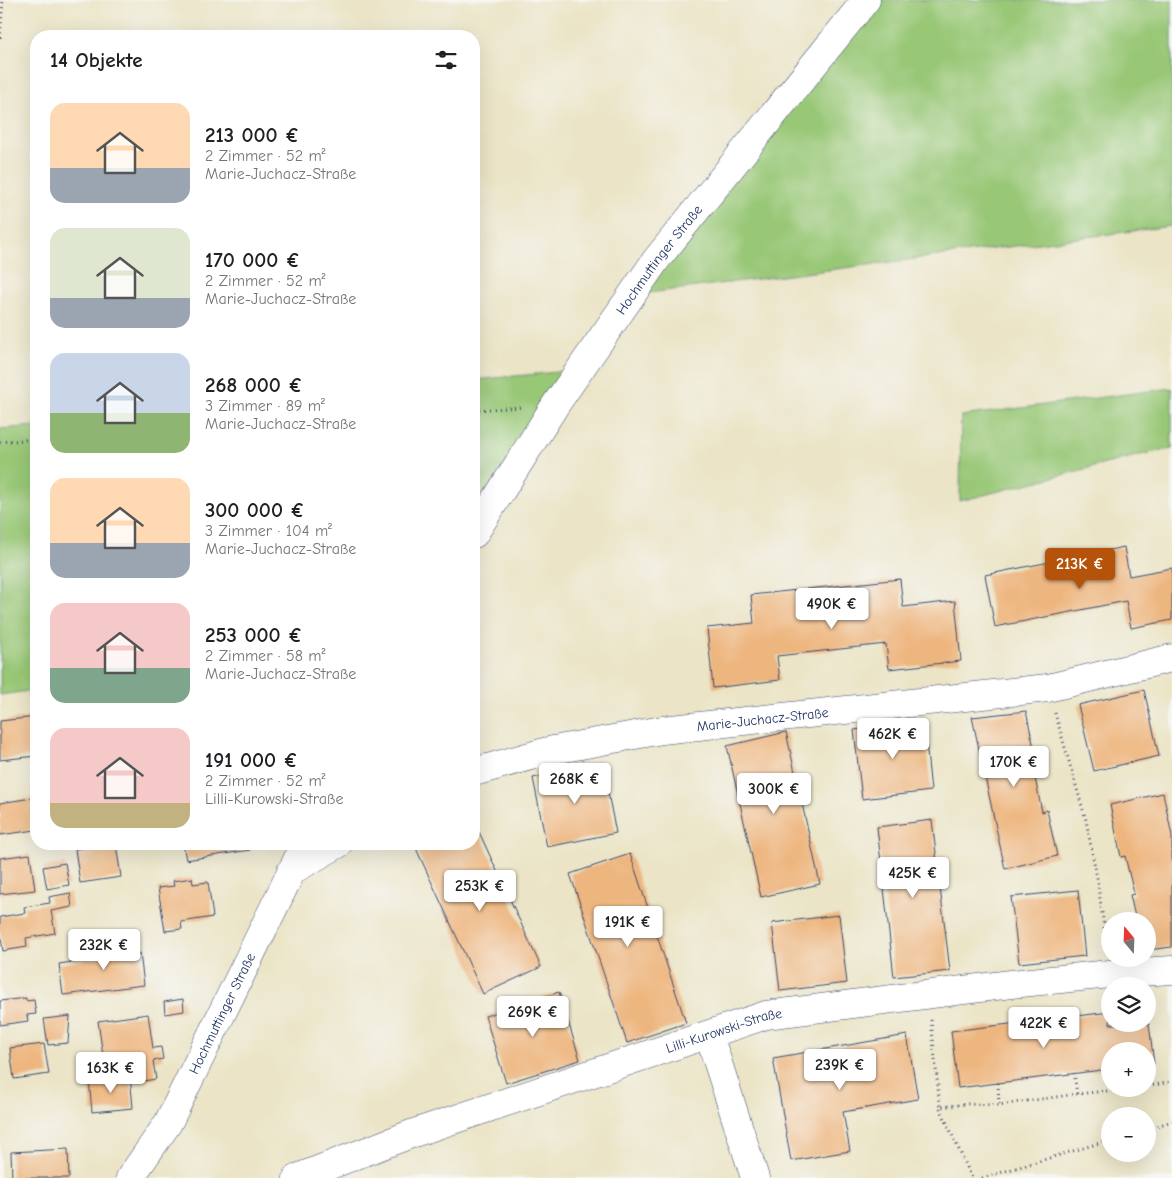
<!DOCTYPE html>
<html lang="de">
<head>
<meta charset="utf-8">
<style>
	body { margin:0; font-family:"Comic Neue",sans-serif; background:#f6f6f6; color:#202124; height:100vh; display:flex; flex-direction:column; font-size:19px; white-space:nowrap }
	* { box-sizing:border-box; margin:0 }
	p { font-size:16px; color:#757577 }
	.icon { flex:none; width:28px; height:28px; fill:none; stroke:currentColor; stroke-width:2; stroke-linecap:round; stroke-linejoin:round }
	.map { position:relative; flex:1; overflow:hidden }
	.sheet { position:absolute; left:30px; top:30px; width:450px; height:820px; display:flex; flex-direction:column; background:#fff; border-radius:20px; box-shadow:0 5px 20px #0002 }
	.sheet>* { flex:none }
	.needle { width:32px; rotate:341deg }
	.buttons { position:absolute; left:1101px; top:912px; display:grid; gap:10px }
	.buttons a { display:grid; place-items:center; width:55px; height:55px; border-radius:50%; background:#fff; box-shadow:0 5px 20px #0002; font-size:25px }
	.price { position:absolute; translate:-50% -42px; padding:0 11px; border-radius:5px; background:#fff; color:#222; font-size:16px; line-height:32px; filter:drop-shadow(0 1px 2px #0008) }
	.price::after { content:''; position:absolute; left:50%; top:30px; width:15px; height:11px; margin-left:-8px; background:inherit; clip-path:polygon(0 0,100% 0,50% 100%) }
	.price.active { background:#b45309; color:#fff }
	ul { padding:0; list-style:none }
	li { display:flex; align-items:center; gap:15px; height:125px; padding:0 20px }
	li span { display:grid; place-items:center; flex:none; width:140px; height:100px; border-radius:15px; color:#555 }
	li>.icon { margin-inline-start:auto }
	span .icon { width:60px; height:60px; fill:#fffc; stroke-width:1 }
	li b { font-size:21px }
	h2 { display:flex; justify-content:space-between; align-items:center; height:60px; padding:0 20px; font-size:21px }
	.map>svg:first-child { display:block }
</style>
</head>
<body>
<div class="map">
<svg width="1172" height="1178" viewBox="0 0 1172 1178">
	<rect width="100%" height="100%" fill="#f6f6f2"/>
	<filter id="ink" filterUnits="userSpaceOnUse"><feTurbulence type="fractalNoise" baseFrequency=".02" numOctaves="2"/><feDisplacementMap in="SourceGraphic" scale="10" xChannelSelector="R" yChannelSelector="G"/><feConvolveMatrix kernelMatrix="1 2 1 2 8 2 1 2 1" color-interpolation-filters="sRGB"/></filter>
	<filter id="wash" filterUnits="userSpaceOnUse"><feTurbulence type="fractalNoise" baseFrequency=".0096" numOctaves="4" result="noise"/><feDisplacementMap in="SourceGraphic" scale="20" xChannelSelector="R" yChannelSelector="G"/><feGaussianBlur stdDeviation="1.12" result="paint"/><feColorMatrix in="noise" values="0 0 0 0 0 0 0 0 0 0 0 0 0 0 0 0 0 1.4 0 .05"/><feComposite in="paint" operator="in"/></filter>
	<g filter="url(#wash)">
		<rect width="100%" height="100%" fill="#ebe4c6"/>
		<g fill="#98c776" stroke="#5a7b6a">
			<polygon points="862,0 1172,0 1172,226 633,295"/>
			<polygon points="578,370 474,542 474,380"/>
			<polygon points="1172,388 1172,449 1148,453 960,501 961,416"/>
			<polygon points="36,426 36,690 0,695 0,429"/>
		</g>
		<g id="blocks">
			<g fill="#eeb67f">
				<polygon points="1124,547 1129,576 1172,568 1172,620 1131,628 1126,601 995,627 985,575"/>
				<polygon points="900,579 903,607 955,601 961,661 889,669 886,644 777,656 780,680 713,688 707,628 754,623 751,595"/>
				<polygon points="1144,690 1159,756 1094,771 1078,705"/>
				<polygon points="1026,711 1038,767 1033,768 1042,812 1047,810 1057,856 1005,869 972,717"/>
				<polygon points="36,717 36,756 0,760 0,721"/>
				<polygon points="924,722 931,791 862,799 854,730"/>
				<polygon points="786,732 820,884 761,897 727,746"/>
				<polygon points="602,763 616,833 547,847 533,778"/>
				<polygon points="1163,793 1172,836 1172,947 1148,950 1148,921 1136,921 1130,895 1134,894 1125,856 1121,857 1110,805"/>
				<polygon points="32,798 36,830 0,835 0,803"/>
				<polygon points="932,820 950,971 894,977 877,827"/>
				<polygon points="474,821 541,967 483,994 414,844 474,844"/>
				<polygon points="108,844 116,844 121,877 80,883 75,849"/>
				<polygon points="183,844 249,844 250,850 186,860"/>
				<polygon points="30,854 35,890 0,894 0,858"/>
				<polygon points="630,854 686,1023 627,1043 570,874"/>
				<polygon points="65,863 69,885 47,889 43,867"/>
				<polygon points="192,878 193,884 208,882 213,917 181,922 182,929 165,931 158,888 174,886 173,881"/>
				<polygon points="1078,890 1085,956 1019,963 1011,897"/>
				<polygon points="70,893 72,907 51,911 55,933 26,938 27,947 3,951 0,932 0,917 25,913 24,907 50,903 49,897"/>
				<polygon points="839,915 847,983 780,991 772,923"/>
				<polygon points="136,943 137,954 140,953 144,985 63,995 59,964 99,958 98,948"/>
				<polygon points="559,992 580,1060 506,1083 485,1016"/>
				<polygon points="26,998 26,1001 34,1000 36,1014 27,1015 28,1021 0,1025 0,1001"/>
				<polygon points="183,999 184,1011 165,1014 164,1002"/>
				<polygon points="1110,1012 1110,1024 1149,1024 1154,1064 1148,1064 1148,1051 1110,1051 1110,1069 958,1088 951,1031"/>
				<polygon points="148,1014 153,1048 161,1047 163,1059 153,1061 156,1079 137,1082 133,1063 136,1063 134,1052 103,1056 98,1021"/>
				<polygon points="70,1016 68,1043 48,1045 44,1019"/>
				<polygon points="907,1035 918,1099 843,1112 850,1151 791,1161 773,1058"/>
				<polygon points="44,1044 49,1074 14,1079 10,1048"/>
				<polygon points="130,1075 133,1108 92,1112 89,1079"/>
				<polygon points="68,1149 69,1178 12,1178 11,1152"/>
			</g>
		</g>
	</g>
	<g filter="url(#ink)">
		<use href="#blocks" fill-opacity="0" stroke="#3a4a6e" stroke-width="1"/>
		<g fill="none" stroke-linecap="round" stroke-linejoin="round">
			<g stroke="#3a4a6e" stroke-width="29">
				<g id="minor">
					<path id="s1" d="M474,534L556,404L656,260L866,0"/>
					<path id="s2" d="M474,772L548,751L662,730L1048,688L1172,658"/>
					<polyline points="291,871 338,844"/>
					<polyline points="709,1035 755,1178"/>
					<path id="s3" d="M130,1178L168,1123L305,844"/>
					<path id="s4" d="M297,1178L411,1134L766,1015L1011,984L1110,974L1172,970"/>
				</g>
			</g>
			<g stroke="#3a4a6e" stroke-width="3" stroke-dasharray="1 4" stroke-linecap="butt">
				<polyline points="0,38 3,0"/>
				<polyline points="474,410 523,407"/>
				<polyline points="0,442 36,439"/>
				<polyline points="1055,713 1086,820 1097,878 1107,948"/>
				<polyline points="931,1020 940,1107 968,1104 999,1105"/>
				<polyline points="1074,1073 1077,1094"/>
				<polyline points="998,1083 999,1105 1077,1094 1127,1089"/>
				<polyline points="1148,1086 1172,1082"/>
				<polyline points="940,1108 972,1178"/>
				<polyline points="1148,1129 1172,1121"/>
				<polyline points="982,1178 1110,1140"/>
			</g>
			<use href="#minor" stroke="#fff" stroke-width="28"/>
		</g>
	</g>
	<g text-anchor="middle" stroke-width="4" stroke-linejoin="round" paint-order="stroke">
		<g font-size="14" fill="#1b2f5e" stroke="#f6f6f2">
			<text dy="5" stroke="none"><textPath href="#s1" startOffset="331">Hochmuttinger Straße</textPath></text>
			<text dy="5" stroke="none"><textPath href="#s2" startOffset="294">Marie-Juchacz-Straße</textPath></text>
			<text dy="5" stroke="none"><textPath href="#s3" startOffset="189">Hochmuttinger Straße</textPath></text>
			<text dy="5" stroke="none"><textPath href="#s4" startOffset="452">Lilli-Kurowski-Straße</textPath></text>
		</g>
	</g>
</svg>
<div class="buttons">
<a><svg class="needle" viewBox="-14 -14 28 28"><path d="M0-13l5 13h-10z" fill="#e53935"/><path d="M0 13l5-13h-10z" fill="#757577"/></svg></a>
<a><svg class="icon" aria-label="layers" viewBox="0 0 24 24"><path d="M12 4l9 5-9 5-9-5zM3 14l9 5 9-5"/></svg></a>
<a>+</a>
<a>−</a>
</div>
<b class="price active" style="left:1080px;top:590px">213K €</b>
<b class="price" style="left:832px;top:630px">490K €</b>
<b class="price" style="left:893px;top:760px">462K €</b>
<b class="price" style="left:1014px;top:788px">170K €</b>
<b class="price" style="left:575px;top:805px">268K €</b>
<b class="price" style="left:774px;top:815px">300K €</b>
<b class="price" style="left:913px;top:899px">425K €</b>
<b class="price" style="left:480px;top:912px">253K €</b>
<b class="price" style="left:628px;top:948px">191K €</b>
<b class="price" style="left:104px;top:971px">232K €</b>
<b class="price" style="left:533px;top:1038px">269K €</b>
<b class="price" style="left:1044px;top:1049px">422K €</b>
<b class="price" style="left:840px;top:1091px">239K €</b>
<b class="price" style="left:111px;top:1094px">163K €</b>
<section class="sheet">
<h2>14 Objekte<svg class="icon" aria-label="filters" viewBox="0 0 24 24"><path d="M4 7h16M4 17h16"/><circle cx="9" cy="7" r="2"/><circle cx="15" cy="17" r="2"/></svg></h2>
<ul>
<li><span style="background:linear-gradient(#ffd9b3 65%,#9aa5b1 0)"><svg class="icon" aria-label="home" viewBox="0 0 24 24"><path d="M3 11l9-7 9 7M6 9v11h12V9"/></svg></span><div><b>213 000 €</b><p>2 Zimmer · 52 m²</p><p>Marie-Juchacz-Straße</p></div></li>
<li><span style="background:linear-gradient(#dfe7d0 70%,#9aa5b1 0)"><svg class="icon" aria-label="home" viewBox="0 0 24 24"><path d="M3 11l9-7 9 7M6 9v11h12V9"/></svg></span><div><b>170 000 €</b><p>2 Zimmer · 52 m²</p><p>Marie-Juchacz-Straße</p></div></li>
<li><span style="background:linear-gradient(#c9d6e8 60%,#8fb573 0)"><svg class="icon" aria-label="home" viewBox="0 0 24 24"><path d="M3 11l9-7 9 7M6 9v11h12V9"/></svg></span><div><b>268 000 €</b><p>3 Zimmer · 89 m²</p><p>Marie-Juchacz-Straße</p></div></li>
<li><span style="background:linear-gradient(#ffd9b3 65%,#9aa5b1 0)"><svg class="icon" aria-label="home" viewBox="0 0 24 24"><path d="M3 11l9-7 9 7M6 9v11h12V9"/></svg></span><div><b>300 000 €</b><p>3 Zimmer · 104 m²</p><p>Marie-Juchacz-Straße</p></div></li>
<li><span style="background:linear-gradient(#f6c9c9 65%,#7fa58c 0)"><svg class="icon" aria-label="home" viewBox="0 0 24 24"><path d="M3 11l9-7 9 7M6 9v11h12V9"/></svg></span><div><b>253 000 €</b><p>2 Zimmer · 58 m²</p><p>Marie-Juchacz-Straße</p></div></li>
<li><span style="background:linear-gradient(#f6c9c9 75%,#c2b280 0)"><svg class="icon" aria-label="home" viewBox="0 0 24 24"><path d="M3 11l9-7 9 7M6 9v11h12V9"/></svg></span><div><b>191 000 €</b><p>2 Zimmer · 52 m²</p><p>Lilli-Kurowski-Straße</p></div></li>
</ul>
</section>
</div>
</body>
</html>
